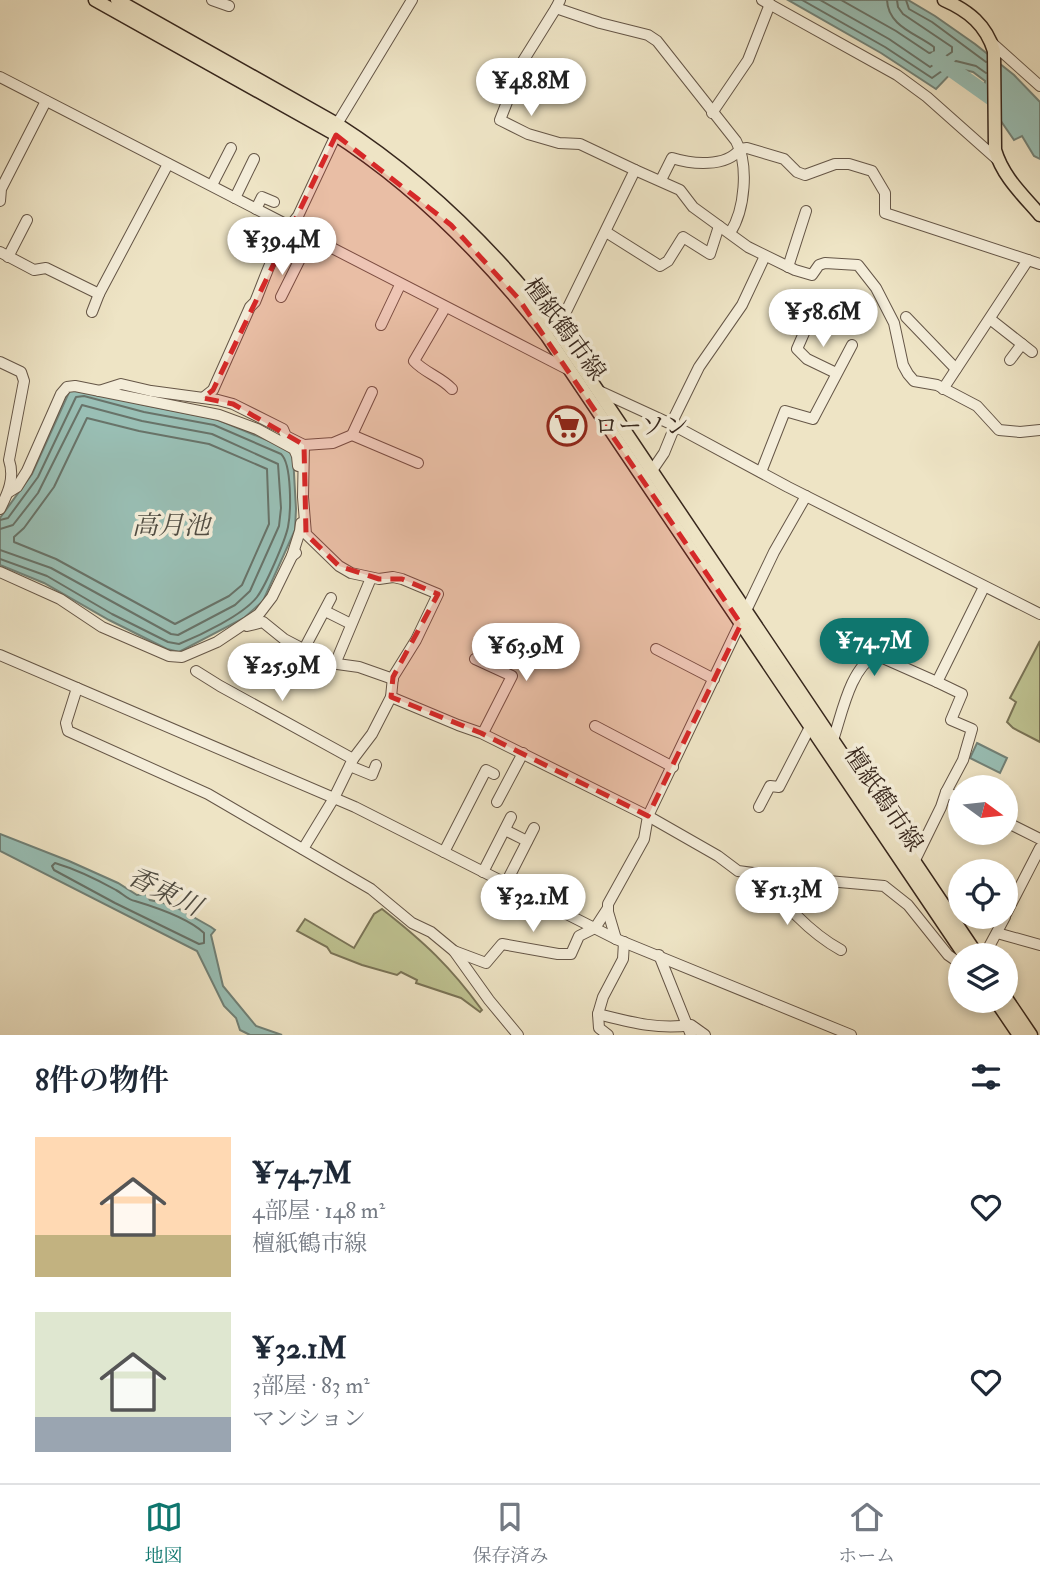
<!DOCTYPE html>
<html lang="ja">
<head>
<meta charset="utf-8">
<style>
	body { margin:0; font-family:"IM FELL Double Pica","Noto Serif JP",serif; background:#f2f2f3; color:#1f2937; height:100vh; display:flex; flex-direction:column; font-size:26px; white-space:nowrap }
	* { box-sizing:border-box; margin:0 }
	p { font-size:23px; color:#747a83 }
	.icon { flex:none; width:38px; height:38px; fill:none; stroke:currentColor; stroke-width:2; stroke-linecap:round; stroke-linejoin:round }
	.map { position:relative; height:1035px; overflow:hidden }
	.sheet { display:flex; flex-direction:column; background:#fff; flex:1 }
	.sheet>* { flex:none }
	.needle { width:46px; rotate:105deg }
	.buttons { position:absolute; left:948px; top:775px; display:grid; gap:14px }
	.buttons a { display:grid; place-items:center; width:70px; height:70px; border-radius:50%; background:#fff; box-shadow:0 4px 10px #0003; font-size:35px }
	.price { position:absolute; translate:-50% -60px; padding:0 16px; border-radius:24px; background:#fff; color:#222; font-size:23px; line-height:46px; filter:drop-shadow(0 2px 4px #0008) }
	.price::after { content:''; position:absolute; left:50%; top:42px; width:21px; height:16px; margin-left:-10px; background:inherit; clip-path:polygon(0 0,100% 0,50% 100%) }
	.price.current { background:#0f766e; color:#fff }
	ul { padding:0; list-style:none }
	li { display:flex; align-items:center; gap:21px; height:175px; padding:0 35px }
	li span { display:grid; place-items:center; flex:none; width:196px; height:140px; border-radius:0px; color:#555 }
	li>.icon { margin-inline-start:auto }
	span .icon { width:84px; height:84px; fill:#fffc; stroke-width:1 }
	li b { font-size:30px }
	h2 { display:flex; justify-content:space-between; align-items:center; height:84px; padding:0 35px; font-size:30px }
	.tabs { display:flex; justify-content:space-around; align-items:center; height:98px; border-top:2px solid #e0e1e3; background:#fff; font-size:19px; color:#747a83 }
	.tabs a { display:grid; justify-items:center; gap:4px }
	.tabs .current { color:#0f766e }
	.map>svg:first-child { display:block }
</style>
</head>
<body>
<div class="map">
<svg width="1040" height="1035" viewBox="0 0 1040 1035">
	<rect width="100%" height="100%" fill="#eee4c5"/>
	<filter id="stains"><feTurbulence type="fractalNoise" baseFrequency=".00286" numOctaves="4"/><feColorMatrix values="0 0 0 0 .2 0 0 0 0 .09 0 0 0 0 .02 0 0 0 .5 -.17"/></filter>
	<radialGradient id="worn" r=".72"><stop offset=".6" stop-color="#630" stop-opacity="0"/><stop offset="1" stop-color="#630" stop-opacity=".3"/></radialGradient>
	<g fill="#bec291" stroke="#7a7457" stroke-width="2">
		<polygon points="1040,641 1040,742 1013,728 1007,722 1016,702 1010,698"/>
		<path d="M382,909C424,942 450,966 482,1010L480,1012L461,998L416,983L417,980L401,972L397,975L362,965L331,953L327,947L297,931L305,919L354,948L374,914Z"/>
	</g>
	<g fill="#99bfb5" stroke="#728278" stroke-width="2">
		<polygon points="788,0 908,0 935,16 975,44 1014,75 1040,102 1040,159 1034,156 1022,136 1014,140 983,95 985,81 973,72 956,68 936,89 881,53"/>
		<polygon points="84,389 145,405 216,419 286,448 293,456 296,509 295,530 263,601 244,618 179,652 167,649 109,620 44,583 0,565 0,518 32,474 70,390"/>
		<polygon points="977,743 1007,758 1000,773 970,758"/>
		<polygon points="0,834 69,861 118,883 137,895 146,894 150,900 172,905 211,927 215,930 211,935 223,986 256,1026 282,1035 250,1035 240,1030 236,1018 224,1006 197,951 0,851"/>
	</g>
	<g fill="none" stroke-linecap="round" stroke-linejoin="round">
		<g stroke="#687369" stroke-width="2">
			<polyline points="802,0 885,47 932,78 956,61 976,66 986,73"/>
			<polyline points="820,0 889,39 930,67 952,52 952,47 903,14 898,7 897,0"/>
			<path d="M841,0L896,31L929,53L934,52V47C915,33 888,26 887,0"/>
			<polyline points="906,0 909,9 932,22 986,62"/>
			<polygon points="87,418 139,431 209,444 267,469 269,524 242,585 229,596 175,624 56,559 14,542 14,537 24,528 54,487"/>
			<path d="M0,520L8,518L38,477L76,397L84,396L144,412L214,425L281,454C292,464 291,512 288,527C285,541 266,585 257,597C243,615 201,635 179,644L168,642L112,614L47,576L0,559"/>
			<polyline points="0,529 13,525 38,493 82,405 142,421 212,434 278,464 281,508 279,526 250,591 235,605 178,635 171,634 51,568 0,550"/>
			<path d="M55,863C75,869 98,880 116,890C122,893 128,900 135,901C155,907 188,918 204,933V943L199,944L115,903L54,870L52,866Z"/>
		</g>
		<polyline stroke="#99bfb5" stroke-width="16" points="937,59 999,103"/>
		<g stroke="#655647" stroke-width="12">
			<g id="minor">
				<polyline points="212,0 229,6"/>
				<path d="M560,0L556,8L600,23L648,35L657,41L736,141C749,165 745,210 730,233"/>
				<polyline points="762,0 897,75 927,97 999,161"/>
				<polyline points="556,8 523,61 500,120 528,134 559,143 580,144 635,170"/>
				<polyline points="992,43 1040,86"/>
				<polyline points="0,77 571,371"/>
				<polyline points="712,113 748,60 770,4"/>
				<polyline points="337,124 412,0"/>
				<path d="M661,180L672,158C691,164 726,168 740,149L747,148L784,159L797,172L805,175L835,164H849L872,171L885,193V213L1040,264"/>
				<polyline points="212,185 231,148"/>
				<polyline points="235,198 254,159"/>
				<polyline points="0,201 1,189 46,101"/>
				<polyline points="256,209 262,197 274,202"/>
				<polyline points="606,232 660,266 668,261 683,237 710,254 719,226"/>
				<polyline points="0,252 34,270 46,268 99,294"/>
				<polyline points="8,257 27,220"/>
				<polyline points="788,267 806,211"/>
				<polyline points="281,297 311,237"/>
				<path d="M445,308L414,361C425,373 441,377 452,389"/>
				<polyline points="92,312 99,294 168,164"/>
				<polyline points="906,317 956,369"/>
				<polyline points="990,319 1032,352"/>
				<polyline points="381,325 400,285"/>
				<polyline points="807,326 797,349 807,359 836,373"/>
				<polyline points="557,330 635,170 680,190 693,207 748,247 795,270 812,275 819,265 825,263 858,265 876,288 894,323 903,365 908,374 914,381 937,385 977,406 999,430 1020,432 1040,430"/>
				<polyline points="1010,360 1022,344"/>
				<path d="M0,362L21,372L24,381L9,460C15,478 8,493 0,509"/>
				<polyline points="943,389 1028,260"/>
				<polyline points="597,390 671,424 788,487 1040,614"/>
				<polyline points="99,391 121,384 151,391 218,400 233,404 283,429 286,436 304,445 303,497 306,534 339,566 351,573 379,579 393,577 402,579 438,594 416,640 393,677 391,697"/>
				<path d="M203,398L213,390L250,307L255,302C267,273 277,240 298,216L336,135"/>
				<polyline points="671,424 699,367 742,305 765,256"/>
				<polyline points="352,435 418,463"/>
				<polyline points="304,445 333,443 352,435 372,392"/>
				<polyline points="651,472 664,453 675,426"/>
				<polyline points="761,472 785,411 813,419 852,345"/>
				<polyline points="9,492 17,487 27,471 61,394 67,387 75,386 219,415 257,429 294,449 297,456 298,466"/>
				<polyline points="292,556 300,531 301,523"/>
				<polyline points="0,572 60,599 102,627 169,656 182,657 217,642 259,614 272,597 292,556 296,553"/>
				<polyline points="325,611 351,624"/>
				<polyline points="247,626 263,622 284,639 330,663 359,667 393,679"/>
				<polyline points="304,649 331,598"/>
				<polyline points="656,649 714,679"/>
				<polyline points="0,655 355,807 616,939 851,1035"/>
				<polyline points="475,659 512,676 483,733"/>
				<polyline points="335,664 371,578"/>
				<polyline points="196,671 220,686 353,759"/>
				<polyline points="77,688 66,723 68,731 208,794 371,889 412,923 431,932 454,951 489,1000 518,1035"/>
				<polyline points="595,726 673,767"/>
				<path d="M833,740C842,714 850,668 876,655L937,682"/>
				<polyline points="350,766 372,775 376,765"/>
				<polyline points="946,792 963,760 972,729 951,720 962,694 937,682 984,587"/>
				<polyline points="497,802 523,753"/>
				<polyline points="759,807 770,786 779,787 810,727"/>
				<polyline points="1006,822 1040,839"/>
				<polyline points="505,830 527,841"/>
				<polyline points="303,849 334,798 353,759 372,734 391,697 458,725 481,733 648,816 718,856 738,871 776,876 795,873 828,881 884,886 908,905 948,955 961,964"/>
				<polyline points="444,852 486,770 494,774"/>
				<polyline points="914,862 941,807 946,792 961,799"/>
				<polyline points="483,872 511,817"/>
				<path d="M759,873C783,902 808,932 841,950"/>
				<polyline points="506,883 534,828"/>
				<polyline points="1006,914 1040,848"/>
				<polyline points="997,933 1040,945"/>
				<polyline points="616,939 608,912 608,904 644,839 648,816 774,552 806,496"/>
				<polyline points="454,951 486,963 502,944 558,954 571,954 579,936 595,928 608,908"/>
				<polyline points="659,955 691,1035"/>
				<polyline points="984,956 1005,917"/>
				<path d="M598,1014C630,1022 658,1030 691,1025L705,1035"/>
				<polyline points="608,1035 599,1028 598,1014 603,997 623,959 624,942"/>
			</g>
		</g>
		<g stroke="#37271d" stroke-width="15">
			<g id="major">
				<path d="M95,0L331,132C416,186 486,257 547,336L965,956"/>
				<path d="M117,0L337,124C423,179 494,249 557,330L978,956"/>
				<path d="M944,0C969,11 986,25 994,51L995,150C1003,177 1022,194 1040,215"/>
				<polyline points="1006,998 1031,1035"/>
				<polyline points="996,1001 1019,1035"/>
			</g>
		</g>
		<use href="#minor" stroke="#f4edd9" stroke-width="10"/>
		<use href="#major" stroke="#eee4c5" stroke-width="12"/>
	</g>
	<path fill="#d62828" fill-opacity="0.2" stroke="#d62828" stroke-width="5" stroke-dasharray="14 9" stroke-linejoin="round" d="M336,135L451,225L518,298L741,624L648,816L481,733L391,697L393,677L438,594L402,579H379L339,566L306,534L304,445L233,404L203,398L213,390Z"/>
	<defs>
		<g id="supermarket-ring" transform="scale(2.0125)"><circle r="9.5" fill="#f4edd9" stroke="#8f2418" stroke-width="1.5"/><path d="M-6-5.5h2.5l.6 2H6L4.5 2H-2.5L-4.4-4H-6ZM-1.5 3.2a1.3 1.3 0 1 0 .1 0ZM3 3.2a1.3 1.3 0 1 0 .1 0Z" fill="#8f2418"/></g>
	</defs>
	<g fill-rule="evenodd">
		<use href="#supermarket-ring" x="567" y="426"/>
	</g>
	<g text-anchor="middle" stroke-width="7" stroke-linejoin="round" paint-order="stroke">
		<g font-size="24" fill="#37271d" stroke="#f4edd9">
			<text transform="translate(565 329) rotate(54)" y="8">檀紙鶴市線</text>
			<text transform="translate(884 799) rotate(56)" y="8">檀紙鶴市線</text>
		</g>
		<g font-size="24" fill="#37271d" stroke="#f4edd9" text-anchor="start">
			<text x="594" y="434">ローソン</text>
		</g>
		<g font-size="26" font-style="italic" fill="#504d43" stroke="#f4edd9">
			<text x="171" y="534">高月池</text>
			<text transform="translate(165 891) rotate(26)" y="9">香東川</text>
		</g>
	</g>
	<rect width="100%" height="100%" filter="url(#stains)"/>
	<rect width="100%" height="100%" fill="url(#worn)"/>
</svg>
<div class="buttons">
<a><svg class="needle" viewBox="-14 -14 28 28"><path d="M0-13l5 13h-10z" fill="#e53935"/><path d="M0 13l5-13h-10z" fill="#747a83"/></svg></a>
<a><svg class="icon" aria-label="locate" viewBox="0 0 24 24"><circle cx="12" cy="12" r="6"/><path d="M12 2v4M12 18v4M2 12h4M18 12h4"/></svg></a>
<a><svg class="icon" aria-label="layers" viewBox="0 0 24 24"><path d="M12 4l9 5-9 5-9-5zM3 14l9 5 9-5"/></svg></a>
</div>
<b class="price" style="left:531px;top:118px">¥48.8M</b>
<b class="price" style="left:282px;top:277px">¥39.4M</b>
<b class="price" style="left:823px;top:349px">¥58.6M</b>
<b class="price current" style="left:874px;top:678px">¥74.7M</b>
<b class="price" style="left:526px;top:683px">¥63.9M</b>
<b class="price" style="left:282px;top:703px">¥25.9M</b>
<b class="price" style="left:787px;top:927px">¥51.3M</b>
<b class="price" style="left:533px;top:934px">¥32.1M</b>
</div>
<section class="sheet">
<h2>8件の物件<svg class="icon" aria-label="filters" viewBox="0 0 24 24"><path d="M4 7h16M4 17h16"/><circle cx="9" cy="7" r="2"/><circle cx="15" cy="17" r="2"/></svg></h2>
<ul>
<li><span style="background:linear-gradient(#ffd9b3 70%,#c2b280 0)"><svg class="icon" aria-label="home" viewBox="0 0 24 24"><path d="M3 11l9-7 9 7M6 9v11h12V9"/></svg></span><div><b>¥74.7M</b><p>4部屋 · 148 m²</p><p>檀紙鶴市線</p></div><svg class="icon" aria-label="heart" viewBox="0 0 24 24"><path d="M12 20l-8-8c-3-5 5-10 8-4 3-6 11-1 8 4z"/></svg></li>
<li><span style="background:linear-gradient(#dfe7d0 75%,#9aa5b1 0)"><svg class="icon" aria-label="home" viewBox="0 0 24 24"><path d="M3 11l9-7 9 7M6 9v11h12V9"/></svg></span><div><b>¥32.1M</b><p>3部屋 · 83 m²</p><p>マンション</p></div><svg class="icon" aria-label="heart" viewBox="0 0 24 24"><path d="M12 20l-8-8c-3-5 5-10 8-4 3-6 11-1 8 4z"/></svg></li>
</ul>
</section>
<nav class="tabs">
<a class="current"><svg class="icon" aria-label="map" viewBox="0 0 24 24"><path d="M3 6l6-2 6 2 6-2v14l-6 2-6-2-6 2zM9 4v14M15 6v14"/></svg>地図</a>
<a><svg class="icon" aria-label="saved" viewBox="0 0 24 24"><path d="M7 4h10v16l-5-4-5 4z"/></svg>保存済み</a>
<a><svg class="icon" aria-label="home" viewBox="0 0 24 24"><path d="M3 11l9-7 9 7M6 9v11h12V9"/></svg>ホーム</a>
</nav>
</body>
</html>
